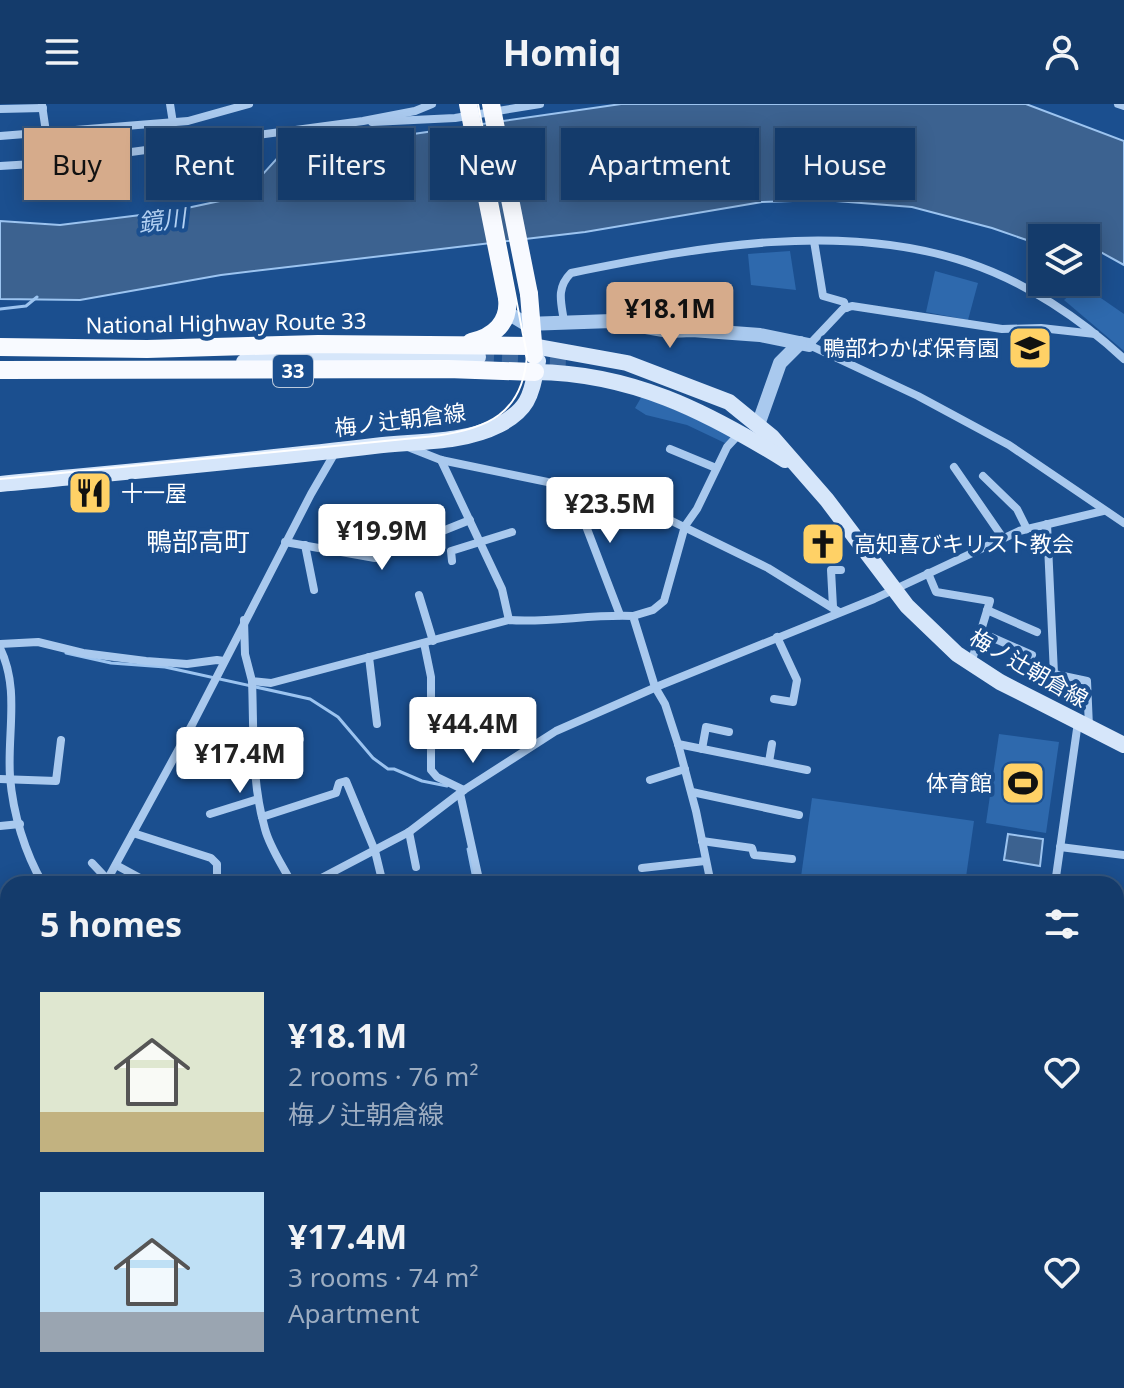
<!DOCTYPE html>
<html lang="en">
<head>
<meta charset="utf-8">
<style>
	body { margin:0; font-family:"Noto Sans","Noto Sans JP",sans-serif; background:#214673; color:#f1f3f6; height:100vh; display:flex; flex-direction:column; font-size:30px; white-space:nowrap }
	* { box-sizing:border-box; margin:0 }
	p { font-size:26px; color:#9dadc1 }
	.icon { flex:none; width:44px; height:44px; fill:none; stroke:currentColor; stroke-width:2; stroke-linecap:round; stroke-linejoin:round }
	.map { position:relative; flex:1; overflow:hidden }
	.sheet { position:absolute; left:0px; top:772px; width:1124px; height:512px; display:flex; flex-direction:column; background:#143b6b; border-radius:24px 24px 0 0; box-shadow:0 4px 20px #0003,0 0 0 2px #33557e }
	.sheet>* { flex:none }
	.hud { position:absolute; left:24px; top:24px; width:1076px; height:72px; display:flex; gap:16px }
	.buttons { position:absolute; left:1028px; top:120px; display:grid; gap:16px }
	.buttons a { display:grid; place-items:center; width:72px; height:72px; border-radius:0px; background:#143b6b; box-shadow:0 4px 20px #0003,0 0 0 2px #33557e; font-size:40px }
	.price { position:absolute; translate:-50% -68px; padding:0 18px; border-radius:8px; background:#fff; color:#222; font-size:26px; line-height:52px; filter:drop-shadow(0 2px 4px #0008) }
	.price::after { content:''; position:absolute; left:50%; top:48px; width:24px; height:18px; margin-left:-12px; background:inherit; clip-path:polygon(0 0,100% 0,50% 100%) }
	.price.current { background:#d6ab8b; color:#111 }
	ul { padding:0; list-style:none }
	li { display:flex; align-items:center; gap:24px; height:200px; padding:0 40px }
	li span { display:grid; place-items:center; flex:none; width:224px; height:160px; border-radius:0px; color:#555 }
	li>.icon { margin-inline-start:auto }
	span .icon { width:96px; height:96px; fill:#fffc; stroke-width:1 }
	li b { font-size:34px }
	h2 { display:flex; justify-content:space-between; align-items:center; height:96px; padding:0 40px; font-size:34px }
	.chip { padding:0 28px; border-radius:0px; background:#143b6b; box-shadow:0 4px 20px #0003,0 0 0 2px #33557e; font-size:28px; line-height:72px }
	.chip.current { background:#d6ab8b; color:#111 }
	header { display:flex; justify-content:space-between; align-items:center; height:104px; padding:0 40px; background:#143b6b; font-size:36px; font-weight:700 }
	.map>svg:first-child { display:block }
</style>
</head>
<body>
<header><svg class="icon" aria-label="menu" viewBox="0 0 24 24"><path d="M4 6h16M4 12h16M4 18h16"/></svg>Homiq<svg class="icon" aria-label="person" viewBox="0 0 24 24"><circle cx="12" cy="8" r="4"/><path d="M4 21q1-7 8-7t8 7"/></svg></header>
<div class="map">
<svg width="1124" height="1284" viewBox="0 0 1124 1284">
	<rect width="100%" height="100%" fill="#1b4f8f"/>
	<g fill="#2e69ad">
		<polygon points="790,147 796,186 751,181 748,150"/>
		<polygon points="935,167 978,179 968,216 926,208"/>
		<polygon points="1082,181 1124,210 1124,247 1064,196"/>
		<polygon points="642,292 736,332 727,340 687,321 646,311 635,304"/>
		<polygon points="999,630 1059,638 1046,729 986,719"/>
		<polygon points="812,694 974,717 965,780 800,780"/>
		<polygon points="154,1276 216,1276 219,1284 157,1284"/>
	</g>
	<g fill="#3c6290" stroke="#9cc4f0" stroke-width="2">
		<polygon points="621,0 1026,0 1124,37 1124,161 1086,140 1086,134 1076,134 1064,127 1053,134 1042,134 1041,141 992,124 912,103 823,96 762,98 585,128 221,171 80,196 0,195 0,117 60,121 173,107 243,92 282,49"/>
		<polygon points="1008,730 1043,735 1040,762 1004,756"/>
	</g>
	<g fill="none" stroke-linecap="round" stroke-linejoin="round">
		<g stroke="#9cc4f0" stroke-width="3">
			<polyline points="0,205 26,202 37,193"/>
			<polyline points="66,549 111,559 165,563 310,595 338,613 373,654 388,665 394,665 422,677 447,682"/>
			<polyline points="468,745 475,780"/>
			<polyline points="0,813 8,814"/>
			<polyline points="1116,1112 1124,1106"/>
		</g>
		<polyline stroke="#3d69a0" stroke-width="16" stroke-dasharray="16 8" stroke-linecap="butt" points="478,253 571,258"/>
		<g stroke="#a9c9ee" stroke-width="8">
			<polyline points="170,0 173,19"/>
			<polyline points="1118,0 1124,2"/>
			<polyline points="42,1 46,28"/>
			<polyline points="0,5 43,4"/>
			<polyline points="372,18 455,14 540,0"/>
			<polyline points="0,32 188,17 249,0"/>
			<polyline points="0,62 49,59 363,17 415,7 432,0"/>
			<polyline points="814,137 823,192 844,198 846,204"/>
			<path d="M564,217C561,198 556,184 571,169C699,143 843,116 969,159C1026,178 1081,215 1124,255"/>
			<polyline points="1095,230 1041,224 1002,225 852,202 843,205 809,241 918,292 1009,341 1124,419"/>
			<polyline points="408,343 441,356 606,390 645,404 768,464 839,508"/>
			<polyline points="670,345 716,364"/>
			<polyline points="441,356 502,485 509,516"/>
			<polyline points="954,363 1003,434"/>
			<polyline points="983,372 1017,405 1027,425"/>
			<polyline points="571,383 620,511"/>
			<polyline points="1047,420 1054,570 1087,577 1089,623"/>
			<polyline points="285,438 375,454 470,416"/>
			<polyline points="305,441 314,486"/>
			<polyline points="452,457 451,447 512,428"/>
			<polyline points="928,469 936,488 990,497 971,559"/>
			<polyline points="419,491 433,537"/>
			<polyline points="833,503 831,466 841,466"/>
			<polyline points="987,506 1037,528"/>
			<polyline points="633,512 653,506 664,497 685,422 697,405 727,343 740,329"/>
			<path d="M244,516L245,550L252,577L271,579L509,516C550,519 591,510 633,512L655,583L665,600L678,640L696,707L711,780"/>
			<polyline points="982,529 1032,551"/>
			<polyline points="424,539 431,573 431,666 437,673 464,686"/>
			<polyline points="0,540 38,538 83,549 146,557 187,560 217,556 224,557"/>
			<path d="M0,544C20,585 7,629 10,673C13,710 25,749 43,780"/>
			<polyline points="369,553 377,620"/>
			<path d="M252,577C254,626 251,677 265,725C270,744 283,762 292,780"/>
			<polyline points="774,595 793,598 797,576 777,533"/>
			<polyline points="678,640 807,666"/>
			<polyline points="702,645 706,623 729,628"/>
			<polyline points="255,648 300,635"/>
			<polyline points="769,658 772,640"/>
			<polyline points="0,675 56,677 61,636"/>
			<polyline points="650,676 685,665"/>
			<polyline points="692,688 799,711"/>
			<polyline points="460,689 480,780"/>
			<polyline points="210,710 258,695"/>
			<polyline points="262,713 336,689 339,679 346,677 375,747 383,780"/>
			<polyline points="0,722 20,720"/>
			<polyline points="409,728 416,763"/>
			<polyline points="133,729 211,754 217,760 217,780"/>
			<polyline points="702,737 752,744 754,751 792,755"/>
			<polyline points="1060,743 1124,751"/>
			<polyline points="92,759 107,775"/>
			<polyline points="116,761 151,780"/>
			<polyline points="642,764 705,757"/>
			<polyline points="105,780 193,619 311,390 336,347"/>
			<polyline points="310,780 409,728 464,686 556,627 661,581 874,495 1019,427 1103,407"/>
			<polyline points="1055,780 1078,618"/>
			<polyline points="0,795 8,803"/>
			<polyline points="1116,844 1124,843"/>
			<polyline points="1124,876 1121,877 1124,886"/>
			<polyline points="1116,923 1124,922"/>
			<polyline points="0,937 8,933"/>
			<polyline points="1116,1016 1124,1016"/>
			<polyline points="0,1030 8,1027"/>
			<polyline points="0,1043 8,1069"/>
			<polyline points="1116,1075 1124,1072"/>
			<polyline points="1116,1119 1124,1114"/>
			<polyline points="0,1139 8,1137"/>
			<polyline points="0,1202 8,1198"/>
			<polyline points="72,1276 74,1284"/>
			<polyline points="148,1276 152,1284"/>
			<polyline points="221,1276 223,1284"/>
			<polyline points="350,1276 354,1284"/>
			<polyline points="378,1276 388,1284"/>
			<polyline points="480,1276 489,1284"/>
			<polyline points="683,1276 719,1284"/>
			<polyline points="840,1276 841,1284"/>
			<polyline points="961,1276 966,1284"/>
			<polyline points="0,1278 4,1284"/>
			<polyline points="90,1284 125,1276"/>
			<polyline points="268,1284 291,1276"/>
			<polyline points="511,1284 529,1276"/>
			<polyline points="849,1284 859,1276"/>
		</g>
		<g stroke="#a9c9ee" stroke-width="14">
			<polyline points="511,211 526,220 612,217 669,227 692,226 760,231 809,241"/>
			<polyline points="758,321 780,259 800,239"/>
		</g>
		<g stroke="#d6e6fa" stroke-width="16">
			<polyline points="533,242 627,259 729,298 772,333 827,396 907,502 957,550 1000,578 1124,641"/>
			<polyline points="244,258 297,254 478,253"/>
			<path d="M535,268C631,269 706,307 785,356"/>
			<path d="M0,380C125,368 250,357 374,342C415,337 462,340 499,321C531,304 531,289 538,257"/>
		</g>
		<g stroke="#f8faff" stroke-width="18">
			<polyline points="529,190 534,251"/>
			<path d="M471,238C494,233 510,218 507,194"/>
			<polyline points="0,243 147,245 318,240 533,242"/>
			<polyline points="0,266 448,265 535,268"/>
			<polyline points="1116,1239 1124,1233"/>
			<polyline points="1116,1263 1124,1257"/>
			<polyline points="1063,1284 1072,1276"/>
			<polyline points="1089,1284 1100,1276"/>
		</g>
		<path stroke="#fff" stroke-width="2" d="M0,375L435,332C487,325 523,310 527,251L478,0"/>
		<g stroke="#f8faff" stroke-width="18">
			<polyline points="468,0 507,194"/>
			<polyline points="491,0 529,190"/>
		</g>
	</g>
	<defs>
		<g id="school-square" transform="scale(2.3)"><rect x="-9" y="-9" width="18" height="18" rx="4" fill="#ffd166" stroke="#1b4f8f"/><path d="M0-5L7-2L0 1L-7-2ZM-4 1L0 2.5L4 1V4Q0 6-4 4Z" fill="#111"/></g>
		<g id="restaurant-square" transform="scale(2.3)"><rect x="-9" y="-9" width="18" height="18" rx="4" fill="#ffd166" stroke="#1b4f8f"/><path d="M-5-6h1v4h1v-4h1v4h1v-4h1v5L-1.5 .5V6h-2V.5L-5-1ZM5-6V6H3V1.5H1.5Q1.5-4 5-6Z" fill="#111"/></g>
		<g id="church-square" transform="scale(2.3)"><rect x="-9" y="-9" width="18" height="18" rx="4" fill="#ffd166" stroke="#1b4f8f"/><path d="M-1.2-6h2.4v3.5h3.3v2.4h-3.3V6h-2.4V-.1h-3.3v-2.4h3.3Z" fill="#111"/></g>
		<g id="stadium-square" transform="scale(2.3)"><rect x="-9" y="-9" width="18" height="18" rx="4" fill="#ffd166" stroke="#1b4f8f"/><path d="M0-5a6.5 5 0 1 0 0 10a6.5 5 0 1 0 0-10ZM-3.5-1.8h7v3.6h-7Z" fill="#111"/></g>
	</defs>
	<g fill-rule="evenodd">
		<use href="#school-square" x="1030" y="244"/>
		<use href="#restaurant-square" x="90" y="389"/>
		<use href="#church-square" x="823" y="440"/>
		<use href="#stadium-square" x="1023" y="679"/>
	</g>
	<g text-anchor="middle" stroke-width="8" stroke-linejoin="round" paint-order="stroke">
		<rect fill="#1b4f8f" stroke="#bbcadd" stroke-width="2" x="273" y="251" width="40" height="32" rx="6"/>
		<g font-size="20" font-weight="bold" fill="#fff">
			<text x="293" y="274">33</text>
		</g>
		<g font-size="22" fill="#fff" stroke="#1b4f8f">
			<text transform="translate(226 219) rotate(-1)" y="8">National Highway Route 33</text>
			<text transform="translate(400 316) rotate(-7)" y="8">梅ノ辻朝倉線</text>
			<text transform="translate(1029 564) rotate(30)" y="8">梅ノ辻朝倉線</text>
		</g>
		<g font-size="22" fill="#fff" stroke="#1b4f8f" text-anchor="end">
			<text x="999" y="252">鴨部わかば保育園</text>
			<text x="121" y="397" text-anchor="start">十一屋</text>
			<text x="854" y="448" text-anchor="start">高知喜びキリスト教会</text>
			<text x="992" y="687">体育館</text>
		</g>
		<g font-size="24" font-style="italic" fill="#b5d3f5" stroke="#1b4f8f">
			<text transform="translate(162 117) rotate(-7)" y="8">鏡川</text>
		</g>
		<g font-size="26" fill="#fff" stroke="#1b4f8f">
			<text x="198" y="447">鴨部高町</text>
		</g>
	</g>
</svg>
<div class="buttons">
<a><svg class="icon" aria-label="layers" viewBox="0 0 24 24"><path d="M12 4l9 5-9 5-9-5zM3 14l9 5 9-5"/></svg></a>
</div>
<b class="price current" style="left:670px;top:246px">¥18.1M</b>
<b class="price" style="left:610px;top:441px">¥23.5M</b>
<b class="price" style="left:382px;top:468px">¥19.9M</b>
<b class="price" style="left:473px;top:661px">¥44.4M</b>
<b class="price" style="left:240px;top:691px">¥17.4M</b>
<div class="hud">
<a class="chip current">Buy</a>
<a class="chip">Rent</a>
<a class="chip">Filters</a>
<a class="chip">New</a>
<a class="chip">Apartment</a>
<a class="chip">House</a>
</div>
<section class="sheet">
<h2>5 homes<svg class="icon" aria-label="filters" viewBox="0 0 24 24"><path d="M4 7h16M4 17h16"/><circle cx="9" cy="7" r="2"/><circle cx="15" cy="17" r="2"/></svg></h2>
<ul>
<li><span style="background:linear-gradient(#dfe7d0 75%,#c2b280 0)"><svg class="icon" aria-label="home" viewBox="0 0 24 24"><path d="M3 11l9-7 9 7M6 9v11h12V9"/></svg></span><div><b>¥18.1M</b><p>2 rooms · 76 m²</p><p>梅ノ辻朝倉線</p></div><svg class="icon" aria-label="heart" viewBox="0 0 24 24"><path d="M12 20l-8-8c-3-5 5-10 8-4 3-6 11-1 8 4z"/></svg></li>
<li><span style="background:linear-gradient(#bfe0f5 75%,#9aa5b1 0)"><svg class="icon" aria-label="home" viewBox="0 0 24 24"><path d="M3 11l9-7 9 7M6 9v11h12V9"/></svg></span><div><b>¥17.4M</b><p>3 rooms · 74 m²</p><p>Apartment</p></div><svg class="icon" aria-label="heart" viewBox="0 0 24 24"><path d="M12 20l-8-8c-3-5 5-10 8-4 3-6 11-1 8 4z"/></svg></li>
</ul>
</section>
</div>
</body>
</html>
